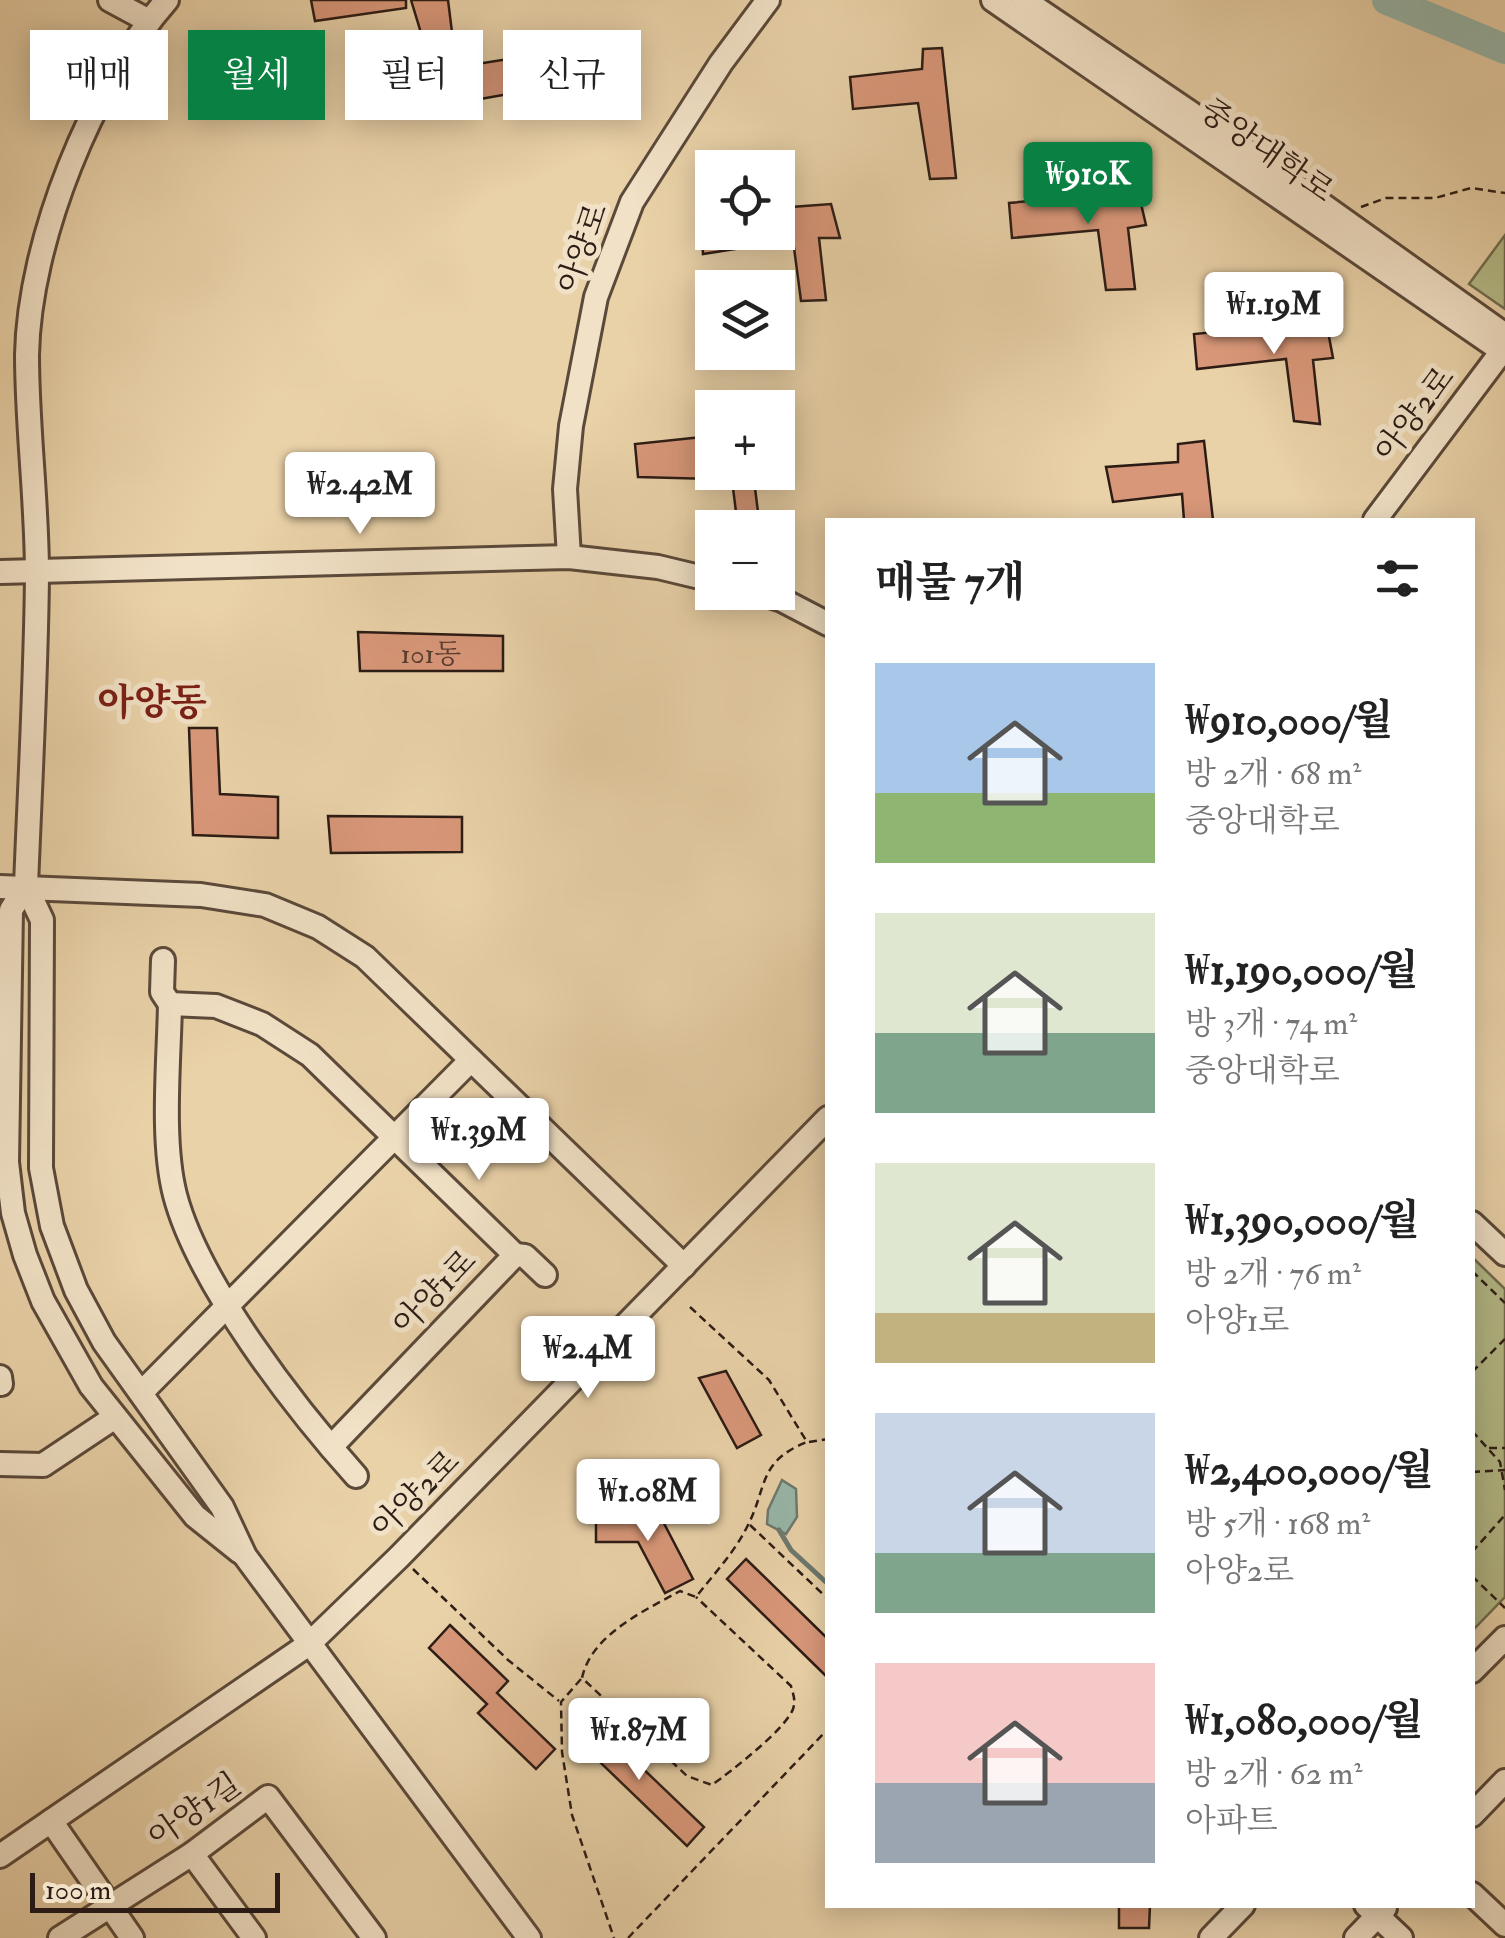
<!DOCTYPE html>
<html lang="ko">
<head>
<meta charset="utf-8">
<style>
	body { margin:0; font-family:"IM FELL Double Pica","Noto Serif KR",serif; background:#f2f2f2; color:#222; height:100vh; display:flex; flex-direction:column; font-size:38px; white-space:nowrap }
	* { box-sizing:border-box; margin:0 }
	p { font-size:32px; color:#767676 }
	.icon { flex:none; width:55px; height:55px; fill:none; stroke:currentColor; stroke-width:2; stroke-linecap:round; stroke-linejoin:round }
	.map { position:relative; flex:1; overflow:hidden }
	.details { position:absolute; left:825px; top:518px; width:650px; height:1390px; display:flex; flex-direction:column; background:#fff; border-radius:0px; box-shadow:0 5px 25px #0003 }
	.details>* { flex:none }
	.top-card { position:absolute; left:30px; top:30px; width:645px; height:90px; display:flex; gap:20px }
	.tools { position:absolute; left:695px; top:150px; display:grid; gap:20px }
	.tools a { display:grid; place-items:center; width:100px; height:100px; border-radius:0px; background:#fff; box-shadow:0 5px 25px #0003; font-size:50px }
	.scale { position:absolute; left:30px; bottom:25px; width:250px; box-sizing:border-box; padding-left:10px; border:5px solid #2c1c15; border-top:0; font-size:28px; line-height:35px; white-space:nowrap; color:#2c1c15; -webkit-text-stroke:8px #f1e1c6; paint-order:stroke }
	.price { position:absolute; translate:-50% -85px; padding:0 22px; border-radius:10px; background:#fff; color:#222; font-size:32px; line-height:65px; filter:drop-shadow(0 2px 5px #0008) }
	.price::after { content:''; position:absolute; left:50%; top:60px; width:30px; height:22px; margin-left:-15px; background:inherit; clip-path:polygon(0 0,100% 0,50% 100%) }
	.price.selected { background:#0b8043; color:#fff }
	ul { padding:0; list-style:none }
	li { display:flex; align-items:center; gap:30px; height:250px; padding:0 50px }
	li span { display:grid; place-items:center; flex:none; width:280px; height:200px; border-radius:0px; color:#555 }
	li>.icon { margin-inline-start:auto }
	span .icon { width:120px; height:120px; fill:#fffc; stroke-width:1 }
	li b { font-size:42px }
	h2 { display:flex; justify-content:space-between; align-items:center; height:120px; padding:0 50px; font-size:42px }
	.tag { padding:0 35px; border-radius:0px; background:#fff; box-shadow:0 5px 25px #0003; font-size:35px; line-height:90px }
	.tag.selected { background:#0b8043; color:#fff }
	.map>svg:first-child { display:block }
</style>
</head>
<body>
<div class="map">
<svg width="1505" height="1938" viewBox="0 0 1505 1938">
	<rect width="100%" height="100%" fill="#e9d1a8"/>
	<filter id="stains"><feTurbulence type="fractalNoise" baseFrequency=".002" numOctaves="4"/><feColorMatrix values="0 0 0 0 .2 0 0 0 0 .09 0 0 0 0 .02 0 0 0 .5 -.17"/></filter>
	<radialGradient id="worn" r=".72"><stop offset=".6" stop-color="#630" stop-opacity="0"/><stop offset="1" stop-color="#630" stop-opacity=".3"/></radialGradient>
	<g fill="#b5bc89" stroke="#706c4f" stroke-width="2.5">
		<polygon points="1505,235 1505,309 1469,284"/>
		<polygon points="1472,1257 1505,1289 1505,1597 1473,1630"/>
	</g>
	<polygon fill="#97b7aa" stroke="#6c796e" stroke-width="2.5" points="782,1480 796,1489 797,1517 786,1534 767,1524 768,1510"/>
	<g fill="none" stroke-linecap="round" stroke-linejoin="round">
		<polyline stroke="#6c796e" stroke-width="5" points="779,1530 791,1550 828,1584"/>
		<polyline stroke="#97b7aa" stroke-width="30" points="1387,0 1505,49"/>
	</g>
	<g fill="#d89779" stroke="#2c1c15" stroke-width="2.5">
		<polygon points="311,0 406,0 406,8 315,21"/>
		<polygon points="411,0 448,0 453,40 425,46"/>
		<polygon points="570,39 596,40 608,115 579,118 570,83 469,101 464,66 571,49"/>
		<polygon points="942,48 956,178 930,179 918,103 853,109 850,77 922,69 923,49"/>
		<polygon points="1138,191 1146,225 1128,228 1135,289 1106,290 1098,230 1012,238 1009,203"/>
		<polygon points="831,204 840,238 819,238 826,300 801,301 793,240 703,254 702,232 778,232 778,208"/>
		<polygon points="1326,321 1333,358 1313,360 1320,424 1294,421 1286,359 1197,369 1194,334"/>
		<polygon points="712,436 712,479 638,477 635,444"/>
		<polygon points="1204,441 1213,520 1184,520 1182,494 1113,502 1106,467 1178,462 1178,444"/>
		<polygon points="731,472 753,472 760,528 738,528"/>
		<polygon points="358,632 503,636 503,671 360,671"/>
		<polygon points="189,728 217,728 220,794 278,797 278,838 193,835"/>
		<polygon points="328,816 462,817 462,852 331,853"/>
		<polygon points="726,1371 761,1435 737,1448 699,1378"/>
		<polygon points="635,1508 657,1510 693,1579 665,1593 638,1542 596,1542 596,1517 632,1516"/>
		<polygon points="746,1559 828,1639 828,1678 727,1579"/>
		<polygon points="450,1625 508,1681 497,1693 555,1749 536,1769 478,1713 487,1704 429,1648"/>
		<polygon points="591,1719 704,1827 687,1846 574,1737"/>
		<polygon points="1119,1905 1150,1905 1149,1928 1119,1928"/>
	</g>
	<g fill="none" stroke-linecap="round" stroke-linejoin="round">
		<g stroke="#5b493a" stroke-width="28">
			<g id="minor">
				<polyline points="110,0 149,21"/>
				<path d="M167,0C92,85 29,241 27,355C27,428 37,501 37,575C36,679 30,783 26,886L42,920L41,1168L52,1226L76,1290L104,1342L222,1507L245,1556L529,1938"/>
				<polyline points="993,0 1505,353"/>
				<polyline points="1024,0 1244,149 1498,330"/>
				<polyline points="1375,520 1505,347"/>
				<polyline points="569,557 565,489 571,426 596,297 632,202 721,63 768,0"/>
				<polyline points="0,572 569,557 658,567 712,580"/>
				<polyline points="757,592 782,600 828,624"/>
				<polyline points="26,886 11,910 7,1162 13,1213 25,1255 43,1301 91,1386 195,1516 240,1552"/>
				<polyline points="0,887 201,895 265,905 318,927 365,957 684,1266"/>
				<polyline points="163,960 162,992 170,1004"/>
				<polyline points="170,1004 216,1006 262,1024 310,1055 515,1255 331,1447"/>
				<path d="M170,1004C169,1061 161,1141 175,1195C198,1283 295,1408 356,1476"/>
				<polyline points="1472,1223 1505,1254"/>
				<polyline points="515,1255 525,1256 545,1275"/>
				<polyline points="0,1377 1,1384"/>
				<polyline points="141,1393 471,1060"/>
				<polyline points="0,1464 43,1465 115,1417"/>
				<polyline points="1472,1671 1505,1638"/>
				<polyline points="1472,1815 1505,1781"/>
				<polyline points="51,1821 132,1938"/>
				<polyline points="192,1854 254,1938"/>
				<polyline points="0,1856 309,1644 399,1557 828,1118"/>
				<polyline points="1472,1894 1505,1925"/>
				<polyline points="1366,1905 1401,1938"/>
				<polyline points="60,1938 192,1854 268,1797 374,1938"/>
				<polyline points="1211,1938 1243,1905"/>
				<polyline points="1356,1938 1385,1908"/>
			</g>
		</g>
		<g stroke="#2c1c15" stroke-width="2.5" stroke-dasharray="8 5" stroke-linecap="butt">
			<polyline points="1361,207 1386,198 1435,198 1471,188 1505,193"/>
			<polyline points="1472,1271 1505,1303"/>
			<path d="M690,1307L769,1380L807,1442C757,1462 768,1487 747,1527C734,1553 713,1575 696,1597L680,1591C644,1611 591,1635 582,1678L687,1776L712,1785C731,1771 785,1730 793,1709C796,1700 793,1694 791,1686L696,1597"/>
			<polyline points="1472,1372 1505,1339"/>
			<polyline points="1472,1431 1500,1462 1505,1490"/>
			<polyline points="809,1442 828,1439"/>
			<polyline points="1489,1448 1505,1448"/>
			<polyline points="1472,1472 1505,1470"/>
			<polyline points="750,1525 828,1599"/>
			<polyline points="1472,1552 1505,1515"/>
			<polyline points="413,1569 508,1660 559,1701"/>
			<polyline points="1472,1576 1505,1608"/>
			<polyline points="581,1679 561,1702 562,1752 572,1815 614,1938"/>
			<polyline points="628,1938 828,1729"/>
		</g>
		<use href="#minor" stroke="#f1e1c6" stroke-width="22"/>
	</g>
	<g text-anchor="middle" stroke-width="10" stroke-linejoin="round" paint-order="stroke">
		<g font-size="28" fill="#573b2e">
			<text x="431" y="663">101동</text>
		</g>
		<g font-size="32" fill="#2c1c15" stroke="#f1e1c6">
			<text transform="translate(1267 150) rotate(35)" y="11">중앙대학로</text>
			<text transform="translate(582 248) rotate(-71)" y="11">아양로</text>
			<text transform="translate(1414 414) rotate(-53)" y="11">아양2로</text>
			<text transform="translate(434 1292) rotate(-46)" y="11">아양1로</text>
			<text transform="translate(415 1494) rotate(-45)" y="11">아양2로</text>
			<text transform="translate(194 1810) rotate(-35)" y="11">아양1길</text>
		</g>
		<g font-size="38" font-weight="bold" fill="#7a1f14" stroke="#f1e1c6">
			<text x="152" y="715">아양동</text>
		</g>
	</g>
	<rect width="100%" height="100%" filter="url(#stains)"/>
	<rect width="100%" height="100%" fill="url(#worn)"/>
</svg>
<div class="tools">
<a><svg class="icon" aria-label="locate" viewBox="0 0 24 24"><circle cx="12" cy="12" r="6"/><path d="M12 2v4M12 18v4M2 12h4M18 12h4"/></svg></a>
<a><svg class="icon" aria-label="layers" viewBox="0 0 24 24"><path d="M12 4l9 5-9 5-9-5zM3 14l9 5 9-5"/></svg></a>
<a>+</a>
<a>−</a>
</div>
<div class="scale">100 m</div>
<b class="price selected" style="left:1088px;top:227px">₩910K</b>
<b class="price" style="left:1274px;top:357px">₩1.19M</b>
<b class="price" style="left:360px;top:537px">₩2.42M</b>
<b class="price" style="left:479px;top:1183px">₩1.39M</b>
<b class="price" style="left:588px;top:1401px">₩2.4M</b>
<b class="price" style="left:648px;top:1544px">₩1.08M</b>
<b class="price" style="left:639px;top:1783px">₩1.87M</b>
<div class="top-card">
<a class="tag">매매</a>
<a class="tag selected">월세</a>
<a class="tag">필터</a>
<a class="tag">신규</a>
</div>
<section class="details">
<h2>매물 7개<svg class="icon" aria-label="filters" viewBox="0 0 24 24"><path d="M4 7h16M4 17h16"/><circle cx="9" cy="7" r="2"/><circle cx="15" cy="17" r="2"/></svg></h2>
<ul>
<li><span style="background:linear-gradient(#a9c7e8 65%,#8fb573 0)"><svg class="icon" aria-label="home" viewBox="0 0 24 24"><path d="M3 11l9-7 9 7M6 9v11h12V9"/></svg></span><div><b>₩910,000/월</b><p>방 2개 · 68 m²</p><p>중앙대학로</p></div></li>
<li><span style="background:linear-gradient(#dfe7d0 60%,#7fa58c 0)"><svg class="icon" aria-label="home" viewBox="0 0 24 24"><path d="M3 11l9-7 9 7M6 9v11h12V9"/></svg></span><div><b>₩1,190,000/월</b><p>방 3개 · 74 m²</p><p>중앙대학로</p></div></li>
<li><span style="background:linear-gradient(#dfe7d0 75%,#c2b280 0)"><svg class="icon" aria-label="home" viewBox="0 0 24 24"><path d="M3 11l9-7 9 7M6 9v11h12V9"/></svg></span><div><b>₩1,390,000/월</b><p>방 2개 · 76 m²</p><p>아양1로</p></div></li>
<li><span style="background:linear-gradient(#c9d6e8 70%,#7fa58c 0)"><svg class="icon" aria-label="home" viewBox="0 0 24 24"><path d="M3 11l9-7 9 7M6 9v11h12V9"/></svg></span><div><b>₩2,400,000/월</b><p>방 5개 · 168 m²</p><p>아양2로</p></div></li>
<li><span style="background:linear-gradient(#f6c9c9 60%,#9aa5b1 0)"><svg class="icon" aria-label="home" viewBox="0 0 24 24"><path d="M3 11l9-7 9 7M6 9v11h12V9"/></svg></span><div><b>₩1,080,000/월</b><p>방 2개 · 62 m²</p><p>아파트</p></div></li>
</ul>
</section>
</div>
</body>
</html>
